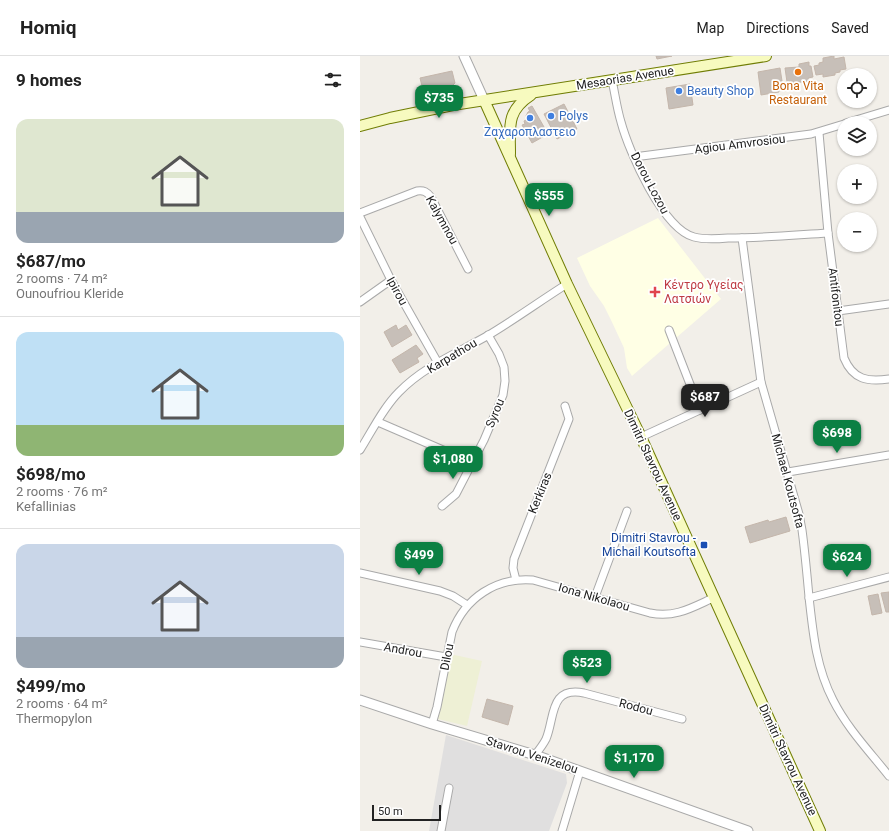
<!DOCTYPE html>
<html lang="en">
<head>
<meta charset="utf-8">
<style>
	body { margin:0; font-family:Roboto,sans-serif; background:#f2f2f2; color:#222; height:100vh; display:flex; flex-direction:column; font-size:15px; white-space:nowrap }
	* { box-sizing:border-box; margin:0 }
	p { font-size:13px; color:#767676 }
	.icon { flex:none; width:22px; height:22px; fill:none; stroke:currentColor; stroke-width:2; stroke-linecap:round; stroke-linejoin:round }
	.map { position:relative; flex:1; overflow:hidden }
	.side { display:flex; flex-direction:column; background:#fff; width:360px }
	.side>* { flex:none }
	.tools { position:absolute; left:477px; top:12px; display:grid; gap:8px }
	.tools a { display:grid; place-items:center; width:40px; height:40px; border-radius:50%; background:#fff; box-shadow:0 1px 3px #0004; font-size:20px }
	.scale { position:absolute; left:12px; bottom:10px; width:69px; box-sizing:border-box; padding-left:4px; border:2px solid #222; border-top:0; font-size:11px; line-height:14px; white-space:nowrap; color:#222; -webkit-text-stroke:3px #fff; paint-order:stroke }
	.price { position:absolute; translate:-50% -34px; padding:0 9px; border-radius:8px; background:#0b8043; color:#fff; font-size:13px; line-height:26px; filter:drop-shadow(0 1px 2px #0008) }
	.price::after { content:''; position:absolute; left:50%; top:24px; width:12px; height:9px; margin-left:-6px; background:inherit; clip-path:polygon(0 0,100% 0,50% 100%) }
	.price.current { background:#222; color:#fff }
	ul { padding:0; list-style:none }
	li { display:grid; align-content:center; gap:8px; height:212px; padding:0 16px }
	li+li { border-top:1px solid #e0e0e0 }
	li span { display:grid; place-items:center; height:124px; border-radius:12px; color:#555 }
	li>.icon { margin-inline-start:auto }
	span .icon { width:72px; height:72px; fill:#fffc; stroke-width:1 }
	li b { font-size:17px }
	h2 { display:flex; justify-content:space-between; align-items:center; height:48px; padding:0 16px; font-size:17px }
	header { display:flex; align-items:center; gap:24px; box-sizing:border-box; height:56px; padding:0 20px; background:#fff; border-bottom:1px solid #e0e0e0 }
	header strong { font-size:19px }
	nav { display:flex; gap:22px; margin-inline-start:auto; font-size:14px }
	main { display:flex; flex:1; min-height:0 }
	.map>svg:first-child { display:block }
</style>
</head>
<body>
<header>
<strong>Homiq</strong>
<nav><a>Map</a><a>Directions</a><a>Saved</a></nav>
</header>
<main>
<section class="side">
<h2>9 homes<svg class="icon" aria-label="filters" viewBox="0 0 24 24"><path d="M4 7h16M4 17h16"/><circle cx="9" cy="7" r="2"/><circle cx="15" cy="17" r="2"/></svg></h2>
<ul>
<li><span style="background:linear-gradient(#dfe7d0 75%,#9aa5b1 0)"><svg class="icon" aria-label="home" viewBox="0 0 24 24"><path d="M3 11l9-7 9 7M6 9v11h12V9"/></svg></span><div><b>$687/mo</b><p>2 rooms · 74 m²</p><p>Ounoufriou Kleride</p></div></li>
<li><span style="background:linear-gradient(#bfe0f5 75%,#8fb573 0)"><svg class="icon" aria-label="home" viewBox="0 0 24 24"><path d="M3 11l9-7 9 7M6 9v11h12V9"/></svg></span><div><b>$698/mo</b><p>2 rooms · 76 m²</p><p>Kefallinias</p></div></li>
<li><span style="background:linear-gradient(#c9d6e8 75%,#9aa5b1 0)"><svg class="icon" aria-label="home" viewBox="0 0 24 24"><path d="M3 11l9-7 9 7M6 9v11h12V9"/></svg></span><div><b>$499/mo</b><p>2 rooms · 64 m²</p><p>Thermopylon</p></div></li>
</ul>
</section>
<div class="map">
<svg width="529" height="775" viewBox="0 0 529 775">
	<rect width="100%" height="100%" fill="#f2efe9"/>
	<polygon fill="#e0dfdf" points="86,679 206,718 207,727 189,775 69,775"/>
	<polygon fill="#ffffe5" points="298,162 361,243 272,320 267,312 264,292 251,264 244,250 230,230 217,202"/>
	<polygon fill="#eef0d5" points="90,598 122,605 107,670 78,663"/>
	<g fill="#c7bfb8" stroke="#c4b6ab">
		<polygon points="296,0 312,0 297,3"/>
		<polygon points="474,0 474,3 484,1 486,13 480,14 480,16 475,17 475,19 463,21 463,18 456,19 454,10 459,9 459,7 463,6 463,2"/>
		<polygon points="449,6 449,10 451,10 453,21 448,22 449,25 433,27 433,25 427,26 425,12 439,11 439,8"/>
		<polygon points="420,12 422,25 417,25 419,36 401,39 398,16"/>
		<polygon points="92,15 95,27 90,32 64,38 60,22"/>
		<polygon points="330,28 333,49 309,53 306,32"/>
		<polygon points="204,48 217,73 197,83 184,58"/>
		<polygon points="172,50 188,78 172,87 162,69 165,68 164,65 168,63 166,60 168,56 170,55 168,52"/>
		<polygon points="36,269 38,274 46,269 52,279 32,291 24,276"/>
		<polygon points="56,289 63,298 57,302 59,306 40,317 32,304"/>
		<polygon points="426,461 430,475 390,487 385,471 408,464 409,466"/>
		<polygon points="529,536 529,556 526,556 521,537"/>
		<polygon points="518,538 522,557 512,559 508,540"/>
		<polygon points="127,643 153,650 148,669 122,661"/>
	</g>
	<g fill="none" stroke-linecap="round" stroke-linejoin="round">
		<g stroke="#a9a9a9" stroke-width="9">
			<g id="minor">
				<path d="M252,24C255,38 257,53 261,66C269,96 303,173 334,181C345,184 357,183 368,182C401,182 435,179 468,177"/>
				<polyline points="486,67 529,54"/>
				<path d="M459,77L468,177L484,302C493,324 508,326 529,323"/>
				<polyline points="274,101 451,78 484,68"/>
				<path d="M0,157L57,135C64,134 67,136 71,141L108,213"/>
				<polyline points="0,161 31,224 78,307"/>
				<path d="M382,182L401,326L439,458L442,474C445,496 447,519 449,541C453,577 456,611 473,644C487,672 510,696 529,720"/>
				<polyline points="0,246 31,224"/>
				<polyline points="478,255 529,248"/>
				<polyline points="309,274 340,354"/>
				<polyline points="18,366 113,407"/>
				<polyline points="281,381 401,326"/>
				<path d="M0,394C12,375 23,352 39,336C63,311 97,297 127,280C154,264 180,245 207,228"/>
				<polyline points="428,416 529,399"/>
				<polyline points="82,450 96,438 124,384 143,339 145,325 144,311 139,298 128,279"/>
				<polyline points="0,517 80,535 93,540 107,549"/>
				<polyline points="156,524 153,512 154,503 209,363 205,350"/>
				<polyline points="235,541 267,455"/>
				<polyline points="449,542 529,521"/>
				<polyline points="0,586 86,601"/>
				<path d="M72,668L77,651L92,576C105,542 136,521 173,524L290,557C315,562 331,552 353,542"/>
				<path d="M175,699C179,694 183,689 186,683C195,662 189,630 224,637L322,663"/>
				<polyline points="81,775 89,732"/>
				<polyline points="202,775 220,715"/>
			</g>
		</g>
		<g stroke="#a9a9a9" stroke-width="11">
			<g id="tertiary">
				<polyline points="104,0 124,44"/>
				<polyline points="0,644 72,668 175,699 388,775"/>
			</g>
		</g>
		<g stroke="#707d05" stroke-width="12">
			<g id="secondary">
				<polyline points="124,44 207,228 281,381 460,775"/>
				<polyline points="0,70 30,62 93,49 406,0"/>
				<path d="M150,98C150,71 146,55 171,39"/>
			</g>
		</g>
		<use href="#minor" stroke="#fff" stroke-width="7"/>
		<use href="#tertiary" stroke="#fff" stroke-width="9"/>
		<use href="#secondary" stroke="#f7fabf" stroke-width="10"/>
	</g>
	<circle fill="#e8710a" stroke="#fff" stroke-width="1.5" cx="438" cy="16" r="4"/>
	<g fill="#3f7fe0" stroke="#fff" stroke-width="1.5">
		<circle cx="319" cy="35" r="4"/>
		<circle cx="191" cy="60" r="4"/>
		<circle cx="170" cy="62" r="4"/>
	</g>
	<path fill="#e0444e" stroke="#fff" stroke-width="1.5" d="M293 230h4v4h4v4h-4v4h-4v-4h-4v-4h4z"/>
	<rect fill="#1a4fb4" stroke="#fff" stroke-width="1.5" x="340" y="485" width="8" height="8" rx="2"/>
	<g text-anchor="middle" stroke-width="3.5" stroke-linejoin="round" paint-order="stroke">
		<g font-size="12" fill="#222" stroke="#fff">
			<text transform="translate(265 22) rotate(-9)" y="4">Mesaorias Avenue</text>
			<text transform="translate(380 88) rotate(-7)" y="4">Agiou Amvrosiou</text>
			<text transform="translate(290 127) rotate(62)" y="4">Dorou Lozou</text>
			<text transform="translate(82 164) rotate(61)" y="4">Kalymnou</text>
			<text transform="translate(37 235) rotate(61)" y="4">Ipirou</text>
			<text transform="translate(476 241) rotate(83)" y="4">Antifonitou</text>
			<text transform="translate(92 300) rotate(-31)" y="4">Karpathou</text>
			<text transform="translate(135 357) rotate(-68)" y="4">Syrou</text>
			<text transform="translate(293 409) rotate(65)" y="4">Dimitri Stavrou Avenue</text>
			<text transform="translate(428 425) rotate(75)" y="4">Michael Koutsofta</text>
			<text transform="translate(180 437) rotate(-68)" y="4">Kerkiras</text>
			<text transform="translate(234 541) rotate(16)" y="4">Iona Nikolaou</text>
			<text transform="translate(43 594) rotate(10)" y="4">Androu</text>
			<text transform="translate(87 601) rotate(-79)" y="4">Dilou</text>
			<text transform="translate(276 651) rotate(15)" y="4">Rodou</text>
			<text transform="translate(172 699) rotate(18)" y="4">Stavrou Venizelou</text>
			<text transform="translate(428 704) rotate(65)" y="4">Dimitri Stavrou Avenue</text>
		</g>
		<g font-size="12" fill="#c56008" stroke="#fff">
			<text x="438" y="34">Bona Vita<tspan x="438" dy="14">Restaurant</tspan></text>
		</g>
		<g font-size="12" fill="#366cbe" stroke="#fff" text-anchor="start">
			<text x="327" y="39">Beauty Shop</text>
			<text x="199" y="64">Polys</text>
			<text x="170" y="80" text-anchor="middle">Ζαχαροπλαστειο</text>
		</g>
		<g font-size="12" fill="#be3a42" stroke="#fff" text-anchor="start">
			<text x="304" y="233">Κέντρο Υγείας<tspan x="304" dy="14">Λατσιών</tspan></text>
		</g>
		<g font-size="12" fill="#164399" stroke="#fff" text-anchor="end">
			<text x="336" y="486">Dimitri Stavrou -<tspan x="336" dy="14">Michail Koutsofta</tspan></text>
		</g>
	</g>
</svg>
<div class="tools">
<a><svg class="icon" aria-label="locate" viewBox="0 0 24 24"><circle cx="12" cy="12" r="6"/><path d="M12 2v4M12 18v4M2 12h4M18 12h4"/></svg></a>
<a><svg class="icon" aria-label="layers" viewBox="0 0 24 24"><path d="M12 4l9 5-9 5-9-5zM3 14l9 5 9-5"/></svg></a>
<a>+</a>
<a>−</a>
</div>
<div class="scale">50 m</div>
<b class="price" style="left:79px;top:63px">$735</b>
<b class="price" style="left:189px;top:161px">$555</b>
<b class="price current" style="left:345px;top:362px">$687</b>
<b class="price" style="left:477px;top:398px">$698</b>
<b class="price" style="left:93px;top:424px">$1,080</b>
<b class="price" style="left:59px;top:520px">$499</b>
<b class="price" style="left:487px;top:522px">$624</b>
<b class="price" style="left:227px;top:628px">$523</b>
<b class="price" style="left:274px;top:723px">$1,170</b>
</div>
</main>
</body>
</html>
